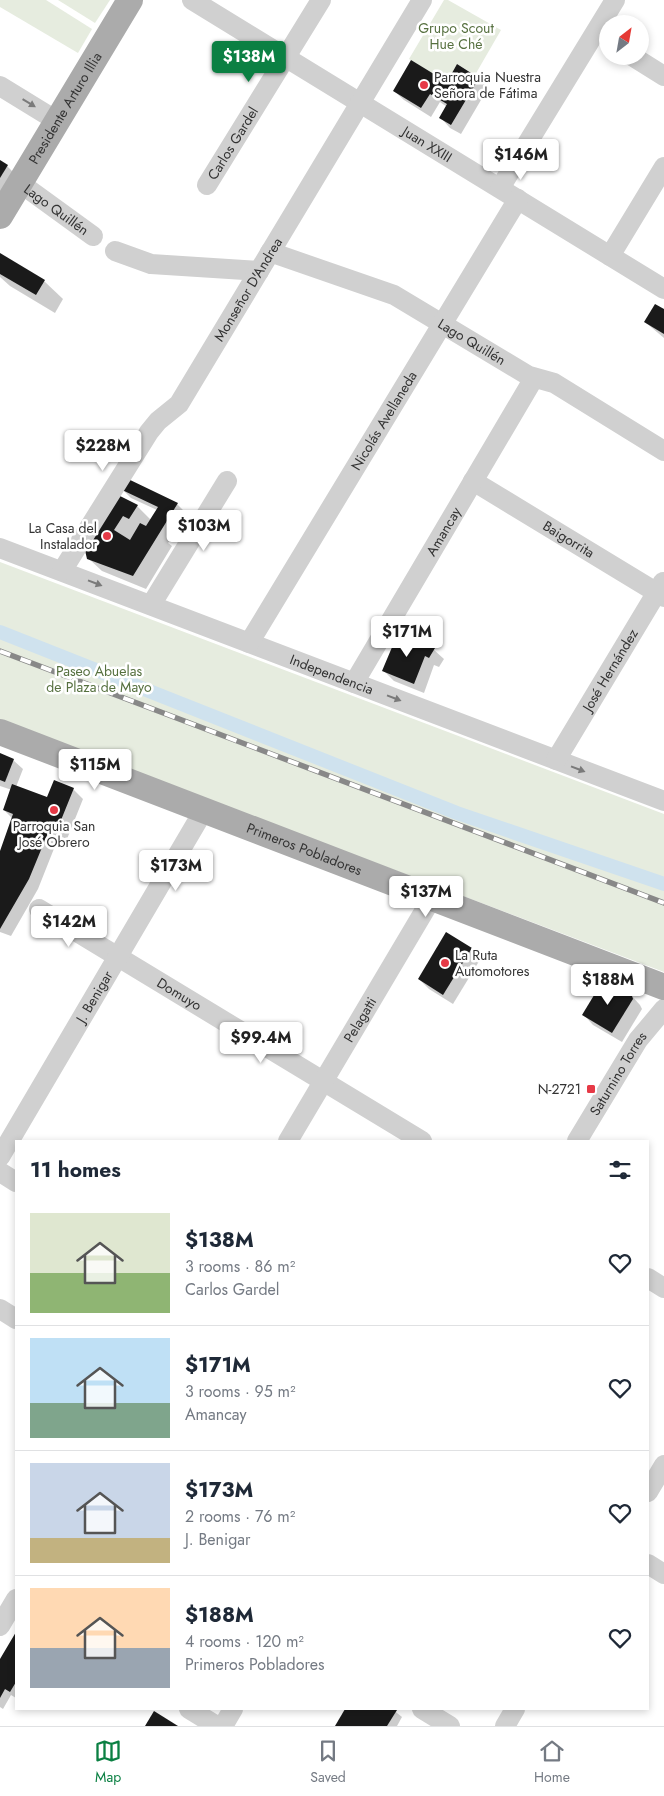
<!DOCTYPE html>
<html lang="en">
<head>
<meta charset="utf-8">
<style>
	body { margin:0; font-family:Jost,sans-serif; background:#f6f6f7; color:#1f2937; height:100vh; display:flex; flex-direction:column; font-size:19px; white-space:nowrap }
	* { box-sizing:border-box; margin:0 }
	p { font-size:16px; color:#747a83 }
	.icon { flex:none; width:28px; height:28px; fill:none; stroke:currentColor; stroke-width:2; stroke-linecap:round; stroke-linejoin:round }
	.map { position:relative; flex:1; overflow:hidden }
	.panel { position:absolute; left:15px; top:1140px; width:634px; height:570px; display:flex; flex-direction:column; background:#fff; border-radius:0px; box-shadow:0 2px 8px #0003 }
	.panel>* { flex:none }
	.needle { width:32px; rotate:31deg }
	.fabs { position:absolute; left:599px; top:15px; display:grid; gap:10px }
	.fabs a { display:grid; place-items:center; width:50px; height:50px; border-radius:50%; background:#fff; box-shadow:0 2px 8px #0003; font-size:25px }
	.price { position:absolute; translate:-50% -42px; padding:0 11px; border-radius:5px; background:#fff; color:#222; font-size:16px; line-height:32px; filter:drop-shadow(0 1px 2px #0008) }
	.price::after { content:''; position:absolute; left:50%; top:30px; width:15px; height:11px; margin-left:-8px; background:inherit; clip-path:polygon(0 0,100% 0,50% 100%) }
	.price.current { background:#0b8043; color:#fff }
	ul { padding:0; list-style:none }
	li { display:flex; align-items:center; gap:15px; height:125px; padding:0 15px }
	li+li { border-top:1px solid #e0e1e3 }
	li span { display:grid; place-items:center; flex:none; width:140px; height:100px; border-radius:0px; color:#555 }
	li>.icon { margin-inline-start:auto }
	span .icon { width:60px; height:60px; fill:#fffc; stroke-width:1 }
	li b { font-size:21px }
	h2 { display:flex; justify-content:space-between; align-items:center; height:60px; padding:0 15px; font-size:21px }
	.menu { display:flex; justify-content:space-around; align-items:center; height:70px; border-top:1px solid #e0e1e3; background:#fff; font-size:14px; color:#747a83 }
	.menu a { display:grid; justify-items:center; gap:2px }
	.menu .current { color:#0b8043 }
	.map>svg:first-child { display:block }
</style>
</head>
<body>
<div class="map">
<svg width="664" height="1726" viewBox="0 0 664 1726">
	<rect width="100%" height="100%" fill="#fff"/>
	<g fill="#e6ecdf">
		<polygon points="0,0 46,0 92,29 78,53 0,7"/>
		<polygon points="58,0 110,0 95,23"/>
		<polygon points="444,0 448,0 501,30 475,75 457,64 447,82 409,59"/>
		<polygon points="0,562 664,814 664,972 0,721"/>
	</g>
	<g fill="#0003">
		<polygon points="458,66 479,79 488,88 461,134 450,128 441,118 447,107 440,102 431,117 404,100 394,91 447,83"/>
		<polygon points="0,161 7,166 20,179 0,198"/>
		<polygon points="0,254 44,281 63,299 55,313 10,286 0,277"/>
		<polygon points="664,311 664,338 645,322"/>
		<polygon points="121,488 177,504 187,514 168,543 172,546 146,589 102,571 88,558 117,496 137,506 151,520 157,510 131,498"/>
		<polygon points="398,635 434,650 444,659 439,667 434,665 424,693 394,681 384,671"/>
		<polygon points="0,755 13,760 23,769 16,787 48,799 73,789 83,799 67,839 59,836 38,889 11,936 0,932 0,855 13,819 4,810 12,790 0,786"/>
		<polygon points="471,949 481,958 453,1004 429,989 419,979"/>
		<polygon points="630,994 640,1005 642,1009 622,1042 593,1025 584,1015"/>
		<polygon points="16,1635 16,1698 11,1695 3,1709 0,1707 0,1662"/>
		<polygon points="346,1709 392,1709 402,1717 397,1726 336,1726"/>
	</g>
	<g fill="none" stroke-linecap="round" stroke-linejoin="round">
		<polyline stroke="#cfe2ee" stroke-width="14" points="0,632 457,813 664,884"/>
	</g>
	<g fill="#1a1a1a">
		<polygon points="411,60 447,82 457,64 479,78 451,125 439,118 447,104 430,94 421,108 393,91"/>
		<polygon points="0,160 8,165 0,178"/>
		<polygon points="0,253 45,280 36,295 0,274"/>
		<polygon points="655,304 664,309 664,334 644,322"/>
		<polygon points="126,478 178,503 133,576 87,559 84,546 116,494 138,505 129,519 123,516 114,530 130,540 140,523 146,526 158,507 120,489"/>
		<polygon points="398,633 435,648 429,658 425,656 414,684 382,671"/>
		<polygon points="0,753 14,759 5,782 0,780"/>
		<polygon points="54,780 74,788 57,830 50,828 29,879 0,929 0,851 13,814 3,810 12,784 47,797"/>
		<polygon points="446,932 472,948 443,995 418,979"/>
		<polygon points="602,982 631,993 633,999 612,1033 582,1015"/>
		<polygon points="16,1632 16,1682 10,1692 5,1689 0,1698 0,1659"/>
		<polygon points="345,1709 395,1709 397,1710 387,1726 335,1726"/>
		<polygon points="154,1711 178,1726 145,1726"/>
	</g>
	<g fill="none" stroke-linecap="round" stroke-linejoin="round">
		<g stroke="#d0d0d0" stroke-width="20">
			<path id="s1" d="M192,0L664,289"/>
			<polyline points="632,56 664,76"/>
			<polyline points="0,86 57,121"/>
			<path id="s2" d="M20,183L93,236"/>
			<path id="s3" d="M207,185L321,0"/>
			<polyline points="500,188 615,0"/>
			<polyline points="115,251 151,264 259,271"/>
			<path id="s4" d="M270,252L394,295L529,376L554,383L664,451"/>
			<polyline points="610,256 664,167"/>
			<path id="s5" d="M473,481L664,597"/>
			<path id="s6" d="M0,548L664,801"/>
			<path id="s7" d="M62,571L149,432L158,421L179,404L422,0"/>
			<polyline points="151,605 227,481"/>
			<path id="s8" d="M249,643L518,199"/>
			<path id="s9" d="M354,683L534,378"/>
			<path id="s10" d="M556,760L663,582"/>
			<path id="s11" d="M39,909L422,1141"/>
			<path id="s12" d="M288,1141L432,898"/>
			<path id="s13" d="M577,1141L638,1040L664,1009"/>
			<path id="s14" d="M0,1157L204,810"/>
			<polyline points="0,1172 16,1182"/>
			<polyline points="648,1278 664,1288"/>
			<polyline points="0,1309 16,1319"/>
			<polyline points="648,1492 664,1465"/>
			<polyline points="648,1564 664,1574"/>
			<polyline points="0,1626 16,1599"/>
			<polyline points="189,1709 217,1726"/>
			<polyline points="422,1709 450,1726"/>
			<polyline points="223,1726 233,1709"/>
			<polyline points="505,1726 515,1709"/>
		</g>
		<g stroke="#ababab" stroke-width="26">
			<path id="s15" d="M0,216L130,0"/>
			<path id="s16" d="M0,732L664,987"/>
		</g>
		<g stroke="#888" stroke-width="5.5">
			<polyline id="rail" points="0,651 664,903"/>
		</g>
		<use href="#rail" stroke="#fff" stroke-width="4" stroke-dasharray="11" stroke-linecap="butt"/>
	</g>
	<defs><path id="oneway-solid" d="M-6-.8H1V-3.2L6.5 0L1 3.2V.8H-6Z" transform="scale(1.25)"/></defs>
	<g fill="#7a7a7a">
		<use href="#oneway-solid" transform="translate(29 103) rotate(31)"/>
		<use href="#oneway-solid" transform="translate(95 583) rotate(21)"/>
		<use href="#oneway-solid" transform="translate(394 698) rotate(21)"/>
		<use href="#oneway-solid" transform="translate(578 769) rotate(21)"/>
	</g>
	<g fill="#e63946" stroke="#fff" stroke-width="2">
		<circle cx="424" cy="85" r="5"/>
		<circle cx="107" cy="536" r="5"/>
		<circle cx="54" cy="810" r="5"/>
		<circle cx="445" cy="963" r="5"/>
		<rect x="586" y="1084" width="10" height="10" rx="2.5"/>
	</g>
	<g text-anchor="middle" stroke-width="5" stroke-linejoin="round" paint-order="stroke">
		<g font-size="14" fill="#56703f" stroke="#fff">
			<text x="456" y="33">Grupo Scout<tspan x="456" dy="16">Hue Ché</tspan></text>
			<text x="99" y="676">Paseo Abuelas<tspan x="99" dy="16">de Plaza de Mayo</tspan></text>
		</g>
		<g font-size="14" fill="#333" stroke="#fff" text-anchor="start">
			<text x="434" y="82">Parroquia Nuestra<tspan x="434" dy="16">Señora de Fátima</tspan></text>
			<text x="97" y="533" text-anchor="end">La Casa del<tspan x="97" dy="16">Instalador</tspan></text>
			<text x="54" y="831" text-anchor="middle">Parroquia San<tspan x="54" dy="16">José Obrero</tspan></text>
			<text x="455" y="960">La Ruta<tspan x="455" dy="16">Automotores</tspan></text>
			<text x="581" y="1094" text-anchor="end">N-2721</text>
		</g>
		<g font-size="14" fill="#333" stroke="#fff">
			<text dy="5" stroke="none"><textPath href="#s15" startOffset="126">Presidente Arturo Illia</textPath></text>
			<text dy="5" stroke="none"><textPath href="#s3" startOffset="49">Carlos Gardel</textPath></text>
			<text dy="5" stroke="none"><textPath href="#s1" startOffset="276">Juan XXIII</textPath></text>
			<text dy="5" stroke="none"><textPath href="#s2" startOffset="45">Lago Quillén</textPath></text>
			<text dy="5" stroke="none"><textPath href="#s7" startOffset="339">Monseñor D'Andrea</textPath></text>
			<text dy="5" stroke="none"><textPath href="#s4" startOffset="222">Lago Quillén</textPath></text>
			<text dy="5" stroke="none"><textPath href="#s8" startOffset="260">Nicolás Avellaneda</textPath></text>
			<text dy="5" stroke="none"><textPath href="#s9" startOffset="176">Amancay</textPath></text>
			<text dy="5" stroke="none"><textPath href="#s5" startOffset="112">Baigorrita</textPath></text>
			<text dy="5" stroke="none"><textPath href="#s10" startOffset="105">José Hernández</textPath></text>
			<text dy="5" stroke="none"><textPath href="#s6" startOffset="355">Independencia</textPath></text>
			<text dy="5" stroke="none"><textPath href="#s16" startOffset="326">Primeros Pobladores</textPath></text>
			<text dy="5" stroke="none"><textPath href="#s11" startOffset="164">Domuyo</textPath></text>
			<text dy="5" stroke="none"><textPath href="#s14" startOffset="186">J. Benigar</textPath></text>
			<text dy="5" stroke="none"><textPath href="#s12" startOffset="141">Pelagatti</textPath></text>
			<text dy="5" stroke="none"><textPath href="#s13" startOffset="79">Saturnino Torres</textPath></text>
		</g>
	</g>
</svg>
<div class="fabs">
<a><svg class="needle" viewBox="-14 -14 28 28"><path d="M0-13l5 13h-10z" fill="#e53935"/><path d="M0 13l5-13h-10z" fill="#747a83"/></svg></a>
</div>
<b class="price current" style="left:249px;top:83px">$138M</b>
<b class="price" style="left:521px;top:181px">$146M</b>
<b class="price" style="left:103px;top:472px">$228M</b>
<b class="price" style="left:204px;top:552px">$103M</b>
<b class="price" style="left:407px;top:658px">$171M</b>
<b class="price" style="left:95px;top:791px">$115M</b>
<b class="price" style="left:176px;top:892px">$173M</b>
<b class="price" style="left:426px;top:918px">$137M</b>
<b class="price" style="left:69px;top:948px">$142M</b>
<b class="price" style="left:608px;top:1006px">$188M</b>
<b class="price" style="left:261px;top:1064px">$99.4M</b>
<section class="panel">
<h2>11 homes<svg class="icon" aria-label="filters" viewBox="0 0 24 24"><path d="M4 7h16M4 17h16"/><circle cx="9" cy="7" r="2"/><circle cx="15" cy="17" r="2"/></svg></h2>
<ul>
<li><span style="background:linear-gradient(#dfe7d0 60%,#8fb573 0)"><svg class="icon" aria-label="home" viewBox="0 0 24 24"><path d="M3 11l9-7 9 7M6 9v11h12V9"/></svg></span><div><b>$138M</b><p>3 rooms · 86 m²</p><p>Carlos Gardel</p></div><svg class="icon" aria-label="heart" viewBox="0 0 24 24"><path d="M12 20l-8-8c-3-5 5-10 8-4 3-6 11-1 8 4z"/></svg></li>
<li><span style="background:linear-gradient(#bfe0f5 65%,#7fa58c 0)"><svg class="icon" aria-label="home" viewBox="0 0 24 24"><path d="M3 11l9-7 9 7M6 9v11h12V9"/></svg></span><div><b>$171M</b><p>3 rooms · 95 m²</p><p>Amancay</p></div><svg class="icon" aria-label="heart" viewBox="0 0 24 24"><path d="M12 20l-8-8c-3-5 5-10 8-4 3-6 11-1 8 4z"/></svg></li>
<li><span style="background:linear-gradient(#c9d6e8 75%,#c2b280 0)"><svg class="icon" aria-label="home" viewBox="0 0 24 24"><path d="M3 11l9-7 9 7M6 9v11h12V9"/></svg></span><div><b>$173M</b><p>2 rooms · 76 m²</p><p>J. Benigar</p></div><svg class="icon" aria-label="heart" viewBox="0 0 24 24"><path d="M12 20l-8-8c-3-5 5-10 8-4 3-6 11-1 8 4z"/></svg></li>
<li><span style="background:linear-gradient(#ffd9b3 60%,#9aa5b1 0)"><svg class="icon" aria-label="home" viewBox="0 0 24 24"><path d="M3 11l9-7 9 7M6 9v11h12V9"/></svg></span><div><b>$188M</b><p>4 rooms · 120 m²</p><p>Primeros Pobladores</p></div><svg class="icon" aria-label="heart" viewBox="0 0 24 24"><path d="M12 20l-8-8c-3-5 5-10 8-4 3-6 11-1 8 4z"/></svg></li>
</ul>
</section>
</div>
<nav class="menu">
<a class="current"><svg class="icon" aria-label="map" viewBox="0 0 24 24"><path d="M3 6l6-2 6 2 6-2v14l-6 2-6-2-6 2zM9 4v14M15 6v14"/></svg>Map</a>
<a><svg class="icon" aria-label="saved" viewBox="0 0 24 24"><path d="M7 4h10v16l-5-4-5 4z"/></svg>Saved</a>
<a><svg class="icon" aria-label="home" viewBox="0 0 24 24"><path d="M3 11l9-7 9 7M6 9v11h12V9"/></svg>Home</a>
</nav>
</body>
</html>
